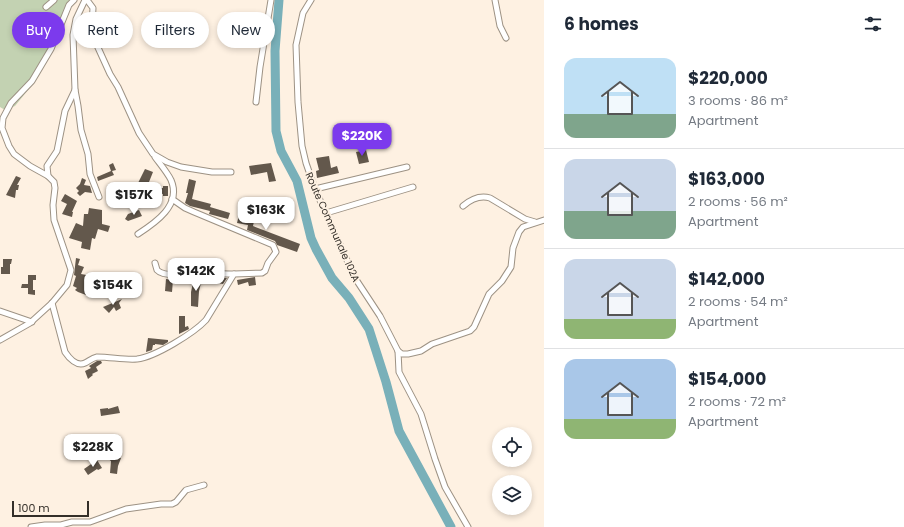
<!DOCTYPE html>
<html lang="en">
<head>
<meta charset="utf-8">
<style>
	body { margin:0; font-family:Poppins,sans-serif; background:#f2f2f3; color:#1f2937; height:100vh; display:flex; flex-direction:column; font-size:15px; white-space:nowrap }
	* { box-sizing:border-box; margin:0 }
	p { font-size:13px; color:#747a83 }
	.icon { flex:none; width:22px; height:22px; fill:none; stroke:currentColor; stroke-width:2; stroke-linecap:round; stroke-linejoin:round }
	.map { position:relative; flex:1; overflow:hidden }
	.sheet { display:flex; flex-direction:column; background:#fff; width:360px }
	.sheet>* { flex:none }
	.guide { position:absolute; left:12px; top:12px; width:380px; height:36px; display:flex; gap:8px }
	.controls { position:absolute; left:492px; top:427px; display:grid; gap:8px }
	.controls a { display:grid; place-items:center; width:40px; height:40px; border-radius:50%; background:#fff; box-shadow:0 2px 6px #0003; font-size:20px }
	.scale { position:absolute; left:12px; bottom:10px; width:77px; box-sizing:border-box; padding-left:4px; border:2px solid #342f29; border-top:0; font-size:11px; line-height:14px; white-space:nowrap; color:#342f29; -webkit-text-stroke:3px #fef1e2; paint-order:stroke }
	.price { position:absolute; translate:-50% -34px; padding:0 9px; border-radius:8px; background:#fff; color:#222; font-size:13px; line-height:26px; filter:drop-shadow(0 1px 2px #0008) }
	.price::after { content:''; position:absolute; left:50%; top:24px; width:12px; height:9px; margin-left:-6px; background:inherit; clip-path:polygon(0 0,100% 0,50% 100%) }
	.price.active { background:#7c3aed; color:#fff }
	ul { padding:0; list-style:none }
	li { display:flex; align-items:center; gap:12px; height:100px; padding:0 20px }
	li+li { border-top:1px solid #e0e1e3 }
	li span { display:grid; place-items:center; flex:none; width:112px; height:80px; border-radius:12px; color:#555 }
	li>.icon { margin-inline-start:auto }
	span .icon { width:48px; height:48px; fill:#fffc; stroke-width:1 }
	li b { font-size:17px }
	h2 { display:flex; justify-content:space-between; align-items:center; height:48px; padding:0 20px; font-size:17px }
	.pill { padding:0 14px; border-radius:18px; background:#fff; box-shadow:0 2px 6px #0003; font-size:14px; line-height:36px }
	.pill.active { background:#7c3aed; color:#fff }
	main { display:flex; flex:1; min-height:0 }
	.map>svg:first-child { display:block }
</style>
</head>
<body>
<main>
<div class="map">
<svg width="544" height="527" viewBox="0 0 544 527">
	<rect width="100%" height="100%" fill="#fef1e2"/>
	<polygon fill="#c3d2b2" points="0,0 70,0 55,28 56,38 51,54 46,63 32,85 15,106 5,110 0,107"/>
	<g fill="none" stroke-linecap="round" stroke-linejoin="round">
		<polyline stroke="#79b0b9" stroke-width="9" points="279,0 275,51 276,131 281,151 297,181 311,238 316,249 332,278 349,298 369,329 386,382 399,431 451,527"/>
	</g>
	<g fill="#63584c">
		<polygon points="366,150 369,162 359,164 356,152"/>
		<polygon points="329,156 331,168 337,166 339,173 317,178 316,171 319,170 316,158"/>
		<polygon points="113,163 116,170 112,171 114,175 98,181 97,177 111,171 109,165"/>
		<polygon points="271,163 276,181 269,182 267,172 251,175 249,166"/>
		<polygon points="145,169 153,172 149,182 152,184 151,187 163,188 163,186 168,186 168,196 163,196 163,194 150,192 151,195 145,198 142,192 135,189"/>
		<polygon points="16,176 21,178 17,185 19,185 18,190 16,190 15,198 6,195"/>
		<polygon points="82,178 86,180 84,185 90,186 92,193 85,192 80,196 77,193 79,191 76,188 80,184"/>
		<polygon points="189,179 196,181 192,199 211,204 210,207 230,213 228,219 209,214 210,211 190,206 185,203 188,193 186,193"/>
		<polygon points="65,194 77,201 72,212 73,212 72,217 62,214 67,204 61,201"/>
		<polygon points="252,207 264,211 263,215 256,212 253,226 300,244 297,252 277,245 275,241 247,230 248,225 237,223 239,215 248,217"/>
		<polygon points="89,208 102,210 102,224 110,226 108,232 98,229 95,239 92,238 90,250 81,248 82,242 69,238 76,223 83,226 84,214 88,214"/>
		<polygon points="139,210 142,216 128,221 125,219 128,214"/>
		<polygon points="76,258 80,259 78,265 84,267 81,274 92,276 86,295 78,292 75,290 77,288 73,286 76,276 74,275"/>
		<polygon points="3,259 12,259 11,264 10,264 10,274 1,274 1,267 3,267"/>
		<polygon points="28,275 36,275 36,280 33,280 33,290 35,290 35,295 28,294 28,288 21,288 22,284 28,284"/>
		<polygon points="207,277 210,277 227,278 223,284 207,281"/>
		<polygon points="255,277 256,285 249,286 248,282 238,285 237,280"/>
		<polygon points="194,278 202,279 199,291 198,307 191,306 191,292"/>
		<polygon points="166,279 173,280 172,292 165,291"/>
		<polygon points="122,299 119,303 121,308 116,311 114,307 109,313 103,307"/>
		<polygon points="179,316 185,316 185,327 188,326 189,329 179,334"/>
		<polygon points="148,338 168,340 168,342 163,345 155,344 155,345 153,345 152,350 146,352"/>
		<polygon points="97,361 101,361 102,363 96,367 98,371 92,374 93,375 88,379 85,371 91,368 89,366"/>
		<polygon points="118,406 120,413 101,416 100,409 108,408 108,409"/>
		<polygon points="109,453 121,458 118,466 117,474 110,473 111,461 104,456"/>
		<polygon points="97,460 102,468 98,470 97,469 88,475 84,469"/>
	</g>
	<g fill="none" stroke-linecap="round" stroke-linejoin="round">
		<g stroke="#9d9284" stroke-width="7">
			<g id="minor">
				<polyline points="87,0 93,8 92,25 95,41 110,74 118,87 139,133 153,154 167,162 181,167 212,172 231,172"/>
				<polyline points="311,0 303,13 296,45 298,102 302,146 306,163 315,189 355,278 380,316 398,351 399,372 421,414 435,459 445,487 468,527"/>
				<polyline points="495,0 500,26 506,38"/>
				<polyline points="46,7 54,0"/>
				<polyline points="75,90 78,106 81,130 88,154 90,174 99,197"/>
				<polyline points="256,102 260,67 271,0"/>
				<polyline points="48,176 47,166 57,151 65,111 75,90 73,35 76,19 85,0"/>
				<polyline points="315,189 407,167"/>
				<path d="M463,206C470,200 480,195 490,198L525,219L535,222"/>
				<polyline points="326,213 413,187"/>
				<path d="M138,234C155,223 182,205 171,180C167,172 160,164 155,157"/>
				<path d="M155,263L157,270C164,278 192,274 202,273C213,273 223,274 234,274"/>
				<path d="M52,303L65,352C69,358 77,367 85,363C89,361 92,358 97,357C111,357 124,360 137,359C155,357 194,333 206,320L234,274L262,273L265,271L268,263L276,252L273,245L194,212L185,208L172,199"/>
				<polyline points="0,311 32,322"/>
				<polyline points="0,340 30,323 52,303 67,285 71,270 54,220 53,205 55,188 54,182 48,176 30,166 14,154 9,146 2,128 3,118 11,103 32,81 51,49 69,5 74,0"/>
				<polyline points="398,351 402,354 408,354 421,351 432,344 470,331 474,327 489,294 502,281 511,267 513,248 519,232 523,227 544,220"/>
				<polyline points="31,527 45,525 61,525 72,522 90,522 126,509 161,504 172,504 176,502 186,490 204,485"/>
			</g>
		</g>
		<use href="#minor" stroke="#fff" stroke-width="5"/>
	</g>
	<g text-anchor="middle" stroke-width="4" stroke-linejoin="round" paint-order="stroke">
		<g font-size="10" fill="#342f29" stroke="#fef1e2">
			<text transform="translate(333 227) rotate(66)" y="4">Route Communale 102A</text>
		</g>
	</g>
</svg>
<div class="controls">
<a><svg class="icon" aria-label="locate" viewBox="0 0 24 24"><circle cx="12" cy="12" r="6"/><path d="M12 2v4M12 18v4M2 12h4M18 12h4"/></svg></a>
<a><svg class="icon" aria-label="layers" viewBox="0 0 24 24"><path d="M12 4l9 5-9 5-9-5zM3 14l9 5 9-5"/></svg></a>
</div>
<div class="scale">100 m</div>
<b class="price active" style="left:362px;top:157px">$220K</b>
<b class="price" style="left:134px;top:216px">$157K</b>
<b class="price" style="left:266px;top:231px">$163K</b>
<b class="price" style="left:196px;top:292px">$142K</b>
<b class="price" style="left:113px;top:306px">$154K</b>
<b class="price" style="left:93px;top:468px">$228K</b>
<div class="guide">
<a class="pill active">Buy</a>
<a class="pill">Rent</a>
<a class="pill">Filters</a>
<a class="pill">New</a>
</div>
</div>
<section class="sheet">
<h2>6 homes<svg class="icon" aria-label="filters" viewBox="0 0 24 24"><path d="M4 7h16M4 17h16"/><circle cx="9" cy="7" r="2"/><circle cx="15" cy="17" r="2"/></svg></h2>
<ul>
<li><span style="background:linear-gradient(#bfe0f5 70%,#7fa58c 0)"><svg class="icon" aria-label="home" viewBox="0 0 24 24"><path d="M3 11l9-7 9 7M6 9v11h12V9"/></svg></span><div><b>$220,000</b><p>3 rooms · 86 m²</p><p>Apartment</p></div></li>
<li><span style="background:linear-gradient(#c9d6e8 65%,#7fa58c 0)"><svg class="icon" aria-label="home" viewBox="0 0 24 24"><path d="M3 11l9-7 9 7M6 9v11h12V9"/></svg></span><div><b>$163,000</b><p>2 rooms · 56 m²</p><p>Apartment</p></div></li>
<li><span style="background:linear-gradient(#c9d6e8 75%,#8fb573 0)"><svg class="icon" aria-label="home" viewBox="0 0 24 24"><path d="M3 11l9-7 9 7M6 9v11h12V9"/></svg></span><div><b>$142,000</b><p>2 rooms · 54 m²</p><p>Apartment</p></div></li>
<li><span style="background:linear-gradient(#a9c7e8 75%,#8fb573 0)"><svg class="icon" aria-label="home" viewBox="0 0 24 24"><path d="M3 11l9-7 9 7M6 9v11h12V9"/></svg></span><div><b>$154,000</b><p>2 rooms · 72 m²</p><p>Apartment</p></div></li>
</ul>
</section>
</main>
</body>
</html>
